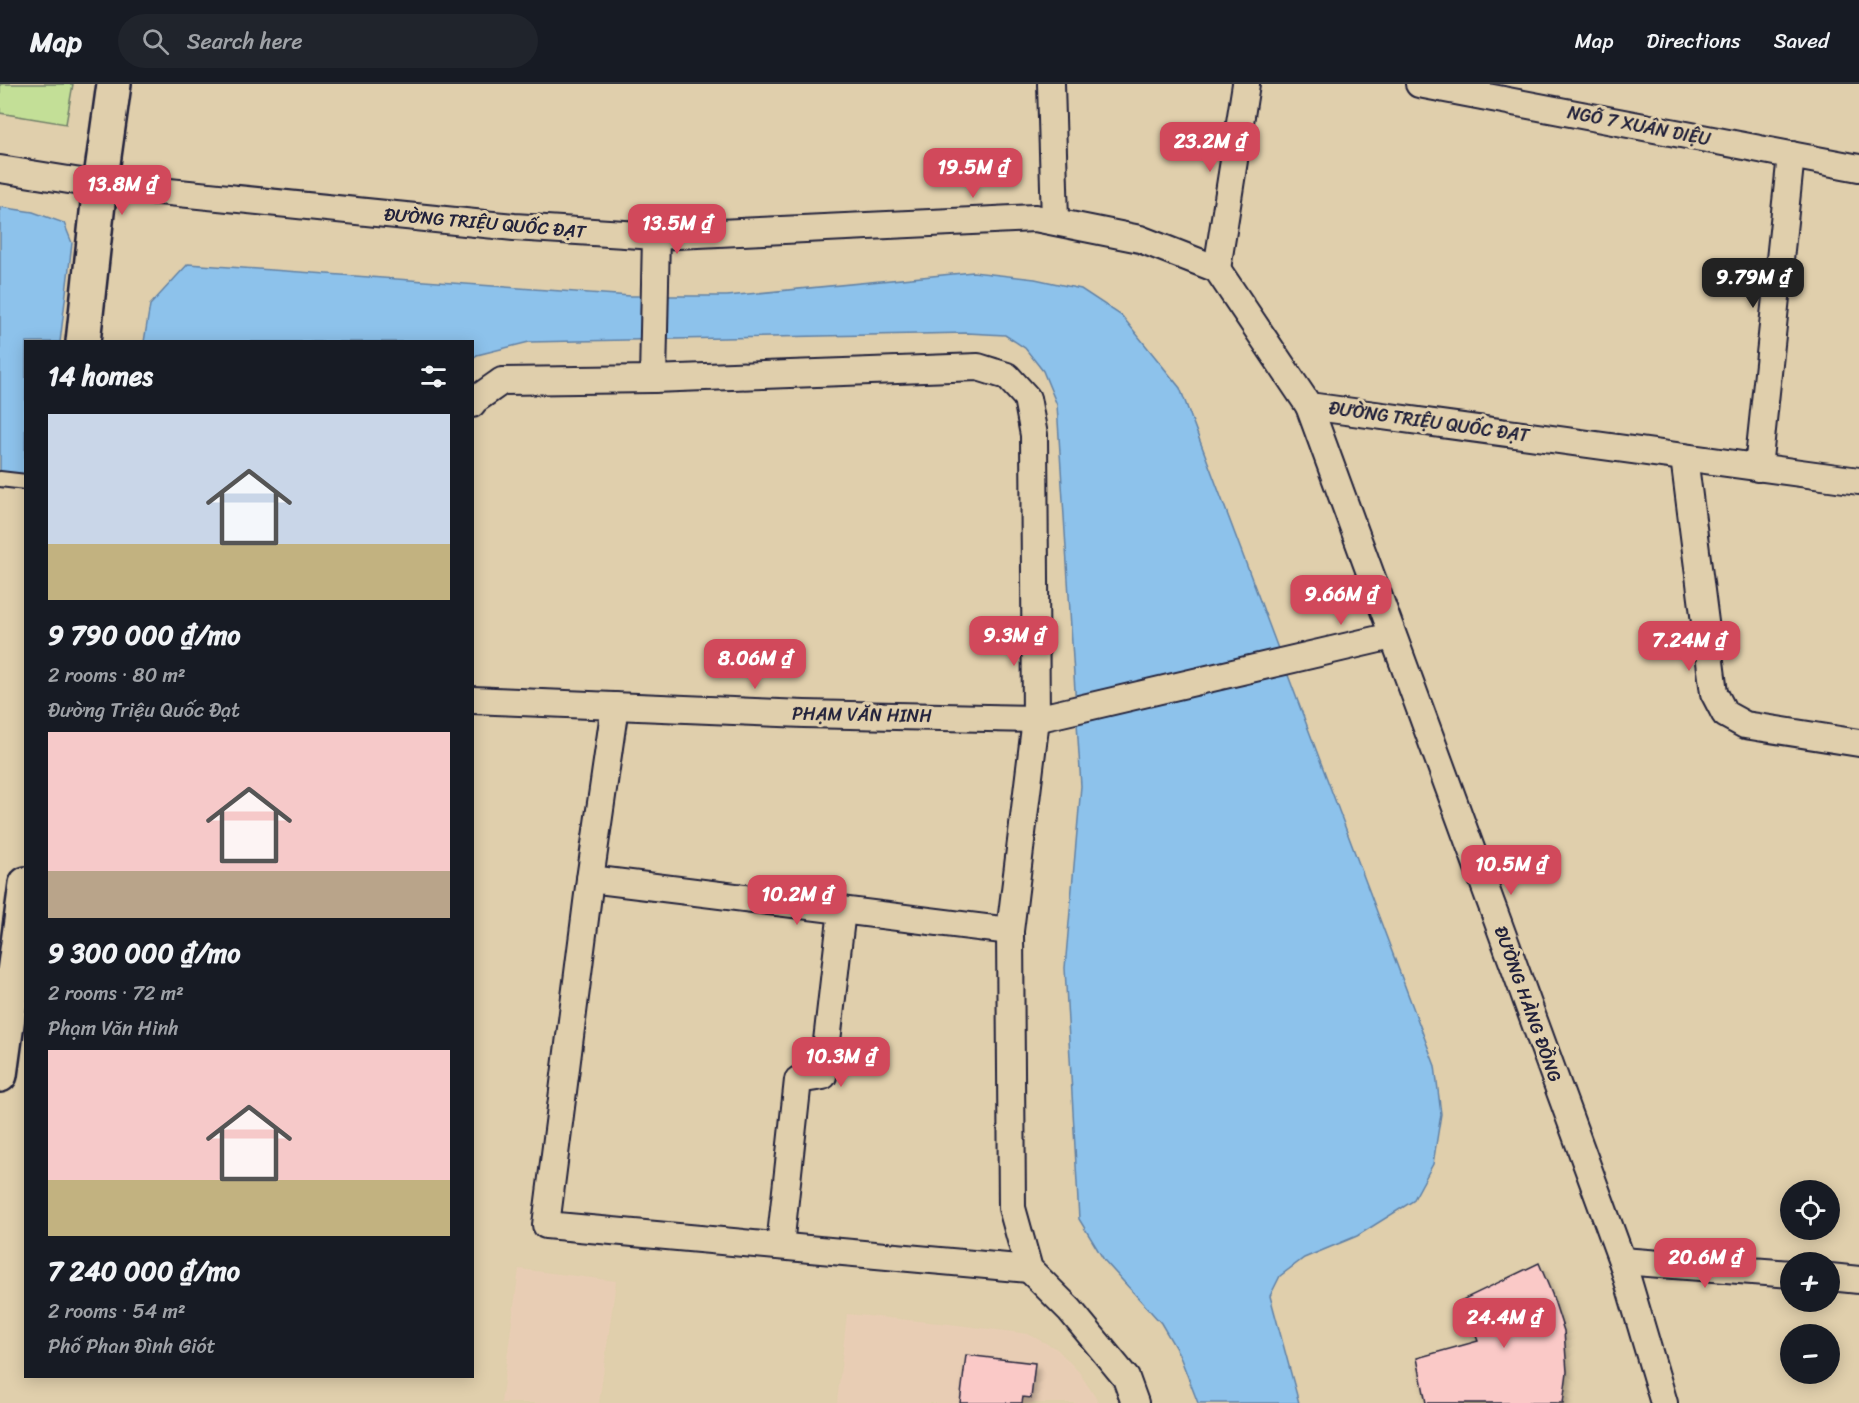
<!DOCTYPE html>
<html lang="en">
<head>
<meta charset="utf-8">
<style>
	body { margin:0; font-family:Sriracha,sans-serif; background:#20242c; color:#f1f3f6; height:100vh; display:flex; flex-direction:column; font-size:22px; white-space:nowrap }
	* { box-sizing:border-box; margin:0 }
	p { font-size:20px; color:#9ea1a6 }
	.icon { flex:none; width:33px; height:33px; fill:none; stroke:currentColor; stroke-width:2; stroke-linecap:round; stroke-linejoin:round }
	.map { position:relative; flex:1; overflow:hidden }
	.panel { position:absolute; left:24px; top:256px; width:450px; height:1038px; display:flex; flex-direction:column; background:#171b24; border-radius:0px; box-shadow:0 3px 15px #0003 }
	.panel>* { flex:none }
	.buttons { position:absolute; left:1780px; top:1096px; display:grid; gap:12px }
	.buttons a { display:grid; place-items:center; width:60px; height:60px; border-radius:50%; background:#171b24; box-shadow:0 3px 15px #0003; font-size:30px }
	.price { position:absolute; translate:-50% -51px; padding:0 14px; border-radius:12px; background:#d1495b; color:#fff; font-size:20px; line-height:39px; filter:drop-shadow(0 2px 3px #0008) }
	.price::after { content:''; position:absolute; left:50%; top:36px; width:18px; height:14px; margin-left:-9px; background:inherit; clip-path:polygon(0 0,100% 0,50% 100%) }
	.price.on { background:#222; color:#fff }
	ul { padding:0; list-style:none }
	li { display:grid; align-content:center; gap:12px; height:318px; padding:0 24px }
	li span { display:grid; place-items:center; height:186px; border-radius:0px; color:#555 }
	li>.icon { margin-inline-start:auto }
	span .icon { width:108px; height:108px; fill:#fffc; stroke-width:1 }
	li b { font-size:26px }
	h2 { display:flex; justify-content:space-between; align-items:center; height:72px; padding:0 24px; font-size:26px }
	header { display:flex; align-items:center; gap:36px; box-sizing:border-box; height:84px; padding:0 30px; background:#171b24; border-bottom:2px solid #363941 }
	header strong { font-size:28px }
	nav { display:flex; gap:33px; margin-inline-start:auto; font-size:21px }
	.search { width:420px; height:54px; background:#20242c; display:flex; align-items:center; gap:15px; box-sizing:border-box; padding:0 21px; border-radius:33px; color:#9ea1a6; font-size:22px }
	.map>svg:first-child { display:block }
</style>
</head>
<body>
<header>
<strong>Map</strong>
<div class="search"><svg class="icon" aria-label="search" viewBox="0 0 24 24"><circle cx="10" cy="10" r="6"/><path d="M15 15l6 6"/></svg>Search here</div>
<nav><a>Map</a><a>Directions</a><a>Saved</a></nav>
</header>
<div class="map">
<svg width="1859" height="1319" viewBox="0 0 1859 1319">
	<defs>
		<filter id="shadow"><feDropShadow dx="3.5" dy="6" stdDeviation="3" flood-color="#0004"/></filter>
	</defs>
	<rect width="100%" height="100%" fill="#e0cfac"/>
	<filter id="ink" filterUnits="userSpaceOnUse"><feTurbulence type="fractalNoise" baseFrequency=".0167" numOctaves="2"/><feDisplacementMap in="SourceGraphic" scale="12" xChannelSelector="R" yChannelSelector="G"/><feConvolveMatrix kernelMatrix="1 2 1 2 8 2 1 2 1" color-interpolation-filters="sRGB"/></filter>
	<g filter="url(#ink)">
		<g fill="#e8cdb4">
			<polygon points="519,1185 616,1197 599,1319 501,1319"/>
			<polygon points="847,1230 949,1240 1028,1250 1057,1265 1079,1288 1099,1319 837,1319"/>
		</g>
		<polygon fill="#c3df97" stroke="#728069" stroke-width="1.5" points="0,0 73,0 66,40 0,29"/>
		<g fill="#8dc2eb" stroke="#6282a5" stroke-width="1.5">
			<polygon points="0,123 33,128 64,139 72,159 60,258 26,258 25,390 15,395 0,393"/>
			<polygon points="188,180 631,212 727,212 973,188 1035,195 1081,205 1122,232 1180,304 1435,982 1441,1030 1433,1080 1413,1117 1357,1152 1304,1174 1280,1192 1270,1212 1299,1319 1198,1319 1179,1270 1161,1239 1104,1176 1079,1135 1065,884 1081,702 1057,321 1043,287 1025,264 1005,251 967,249 529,258 477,271 473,274 472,258 144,258 150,221"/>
		</g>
		<g fill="#fac9c7" stroke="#22223b" stroke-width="1.5" filter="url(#shadow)">
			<polygon points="1539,1179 1552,1210 1564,1247 1567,1288 1563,1319 1426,1319 1417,1274 1478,1257 1462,1216"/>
			<polygon points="966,1271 1035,1279 1031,1314 1023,1313 1022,1319 960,1319"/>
		</g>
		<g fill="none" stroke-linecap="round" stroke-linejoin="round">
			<g stroke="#22223b" stroke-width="18">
				<polyline id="lane" points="0,395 26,398"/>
			</g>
			<g stroke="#22223b" stroke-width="30">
				<g id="street">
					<polyline points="1051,0 1055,137"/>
					<polyline points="1419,0 1859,84"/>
					<polyline points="0,85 100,101 514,143 656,152 1035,134 1140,155 1217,185 1309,322 1859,397"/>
					<polyline points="1217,185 1246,0"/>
					<polyline points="653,295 656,152"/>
					<polyline points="472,320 475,316 502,297 653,295 978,283 1007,292 1027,314 1034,351 1036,635 1010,847 1012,1124 1029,1185 1070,1226 1126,1294 1135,1319"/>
					<polyline points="1309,322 1622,1177 1664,1319"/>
					<polyline points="1684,373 1714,609 1725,630 1745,641 1859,659"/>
					<polyline points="1758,384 1791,71"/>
					<polyline points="472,616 804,630 1036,635 1392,552"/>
					<polyline points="615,622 590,795 546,1141 1029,1185"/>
					<polyline points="590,795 1010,847"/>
					<polyline points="780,1162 798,996 823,992 842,826"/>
					<polyline points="1622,1177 1791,1190"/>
					<polyline points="1830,1193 1859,1196"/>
				</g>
			</g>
			<g stroke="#22223b" stroke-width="38">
				<g id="secondary">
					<polyline points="83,258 100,101 114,0"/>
					<polyline points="0,991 26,800"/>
				</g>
			</g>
			<use href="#lane" stroke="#e0cfac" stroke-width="14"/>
			<use href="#street" stroke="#e0cfac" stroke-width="26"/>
			<use href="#secondary" stroke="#e0cfac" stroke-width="33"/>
		</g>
	</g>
	<g text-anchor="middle" stroke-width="6" stroke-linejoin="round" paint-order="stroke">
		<g font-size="18" fill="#22223b" stroke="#e0cfac">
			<text transform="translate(1639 42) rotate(11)" y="6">NGÕ 7 XUÂN DIỆU</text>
			<text transform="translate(485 139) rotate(5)" y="6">ĐƯỜNG TRIỆU QUỐC ĐẠT</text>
			<text transform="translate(1429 338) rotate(8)" y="6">ĐƯỜNG TRIỆU QUỐC ĐẠT</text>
			<text transform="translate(862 631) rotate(1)" y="6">PHẠM VĂN HINH</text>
			<text transform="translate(1528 920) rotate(70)" y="6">ĐƯỜNG HÀNG ĐỒNG</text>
		</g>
	</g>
</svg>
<div class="buttons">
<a><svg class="icon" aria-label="locate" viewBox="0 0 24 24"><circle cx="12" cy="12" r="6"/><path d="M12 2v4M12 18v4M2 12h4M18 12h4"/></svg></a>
<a>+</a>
<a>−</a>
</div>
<b class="price" style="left:1210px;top:89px">23.2M ₫</b>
<b class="price" style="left:973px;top:115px">19.5M ₫</b>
<b class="price" style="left:122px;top:132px">13.8M ₫</b>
<b class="price" style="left:677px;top:171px">13.5M ₫</b>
<b class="price on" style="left:1753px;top:225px">9.79M ₫</b>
<b class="price" style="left:1341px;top:542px">9.66M ₫</b>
<b class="price" style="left:1014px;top:583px">9.3M ₫</b>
<b class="price" style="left:1689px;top:588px">7.24M ₫</b>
<b class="price" style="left:755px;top:606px">8.06M ₫</b>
<b class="price" style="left:1511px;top:812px">10.5M ₫</b>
<b class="price" style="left:797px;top:842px">10.2M ₫</b>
<b class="price" style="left:841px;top:1004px">10.3M ₫</b>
<b class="price" style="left:1705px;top:1205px">20.6M ₫</b>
<b class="price" style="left:1504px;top:1265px">24.4M ₫</b>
<section class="panel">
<h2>14 homes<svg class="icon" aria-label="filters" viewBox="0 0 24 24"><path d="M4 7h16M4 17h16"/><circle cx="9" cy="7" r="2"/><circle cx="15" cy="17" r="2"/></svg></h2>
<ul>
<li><span style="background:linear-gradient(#c9d6e8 70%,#c2b280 0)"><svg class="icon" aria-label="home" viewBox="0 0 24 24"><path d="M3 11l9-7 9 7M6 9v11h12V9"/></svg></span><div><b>9 790 000 ₫/mo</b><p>2 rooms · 80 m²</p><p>Đường Triệu Quốc Đạt</p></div></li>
<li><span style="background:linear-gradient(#f6c9c9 75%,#b9a48a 0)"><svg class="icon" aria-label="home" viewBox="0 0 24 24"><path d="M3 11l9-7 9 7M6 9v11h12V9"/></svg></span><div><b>9 300 000 ₫/mo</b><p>2 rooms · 72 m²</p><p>Phạm Văn Hinh</p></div></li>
<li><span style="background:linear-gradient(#f6c9c9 70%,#c2b280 0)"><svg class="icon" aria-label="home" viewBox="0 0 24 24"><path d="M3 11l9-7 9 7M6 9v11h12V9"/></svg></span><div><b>7 240 000 ₫/mo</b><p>2 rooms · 54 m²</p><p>Phố Phan Đình Giót</p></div></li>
</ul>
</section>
</div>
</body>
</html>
